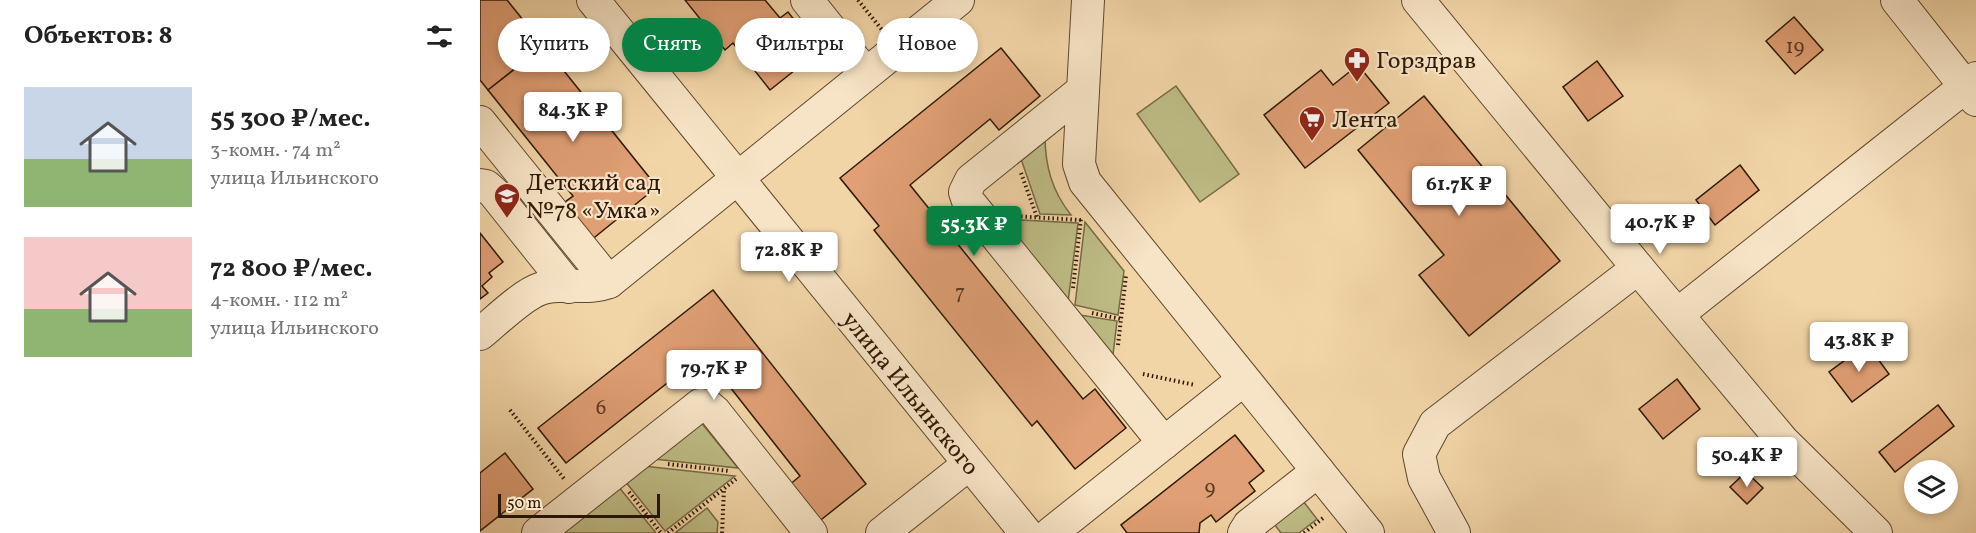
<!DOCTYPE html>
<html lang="ru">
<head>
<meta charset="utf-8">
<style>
	body { margin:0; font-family:Vollkorn,serif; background:#f6f6f6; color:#222; height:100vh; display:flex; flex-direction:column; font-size:22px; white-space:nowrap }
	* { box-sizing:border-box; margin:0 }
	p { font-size:20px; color:#767676 }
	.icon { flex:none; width:33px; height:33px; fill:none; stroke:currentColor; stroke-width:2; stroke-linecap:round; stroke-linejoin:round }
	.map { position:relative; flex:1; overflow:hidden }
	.sheet { display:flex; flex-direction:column; background:#fff; width:480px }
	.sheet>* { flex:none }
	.hud { position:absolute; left:18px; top:18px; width:570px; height:54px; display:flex; gap:12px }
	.buttons { position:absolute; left:1424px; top:460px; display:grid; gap:12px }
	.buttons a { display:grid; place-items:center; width:54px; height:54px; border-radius:50%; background:#fff; box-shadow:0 3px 9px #0003; font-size:30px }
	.scale { position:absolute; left:18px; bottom:15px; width:162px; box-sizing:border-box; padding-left:6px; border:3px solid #2e1805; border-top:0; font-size:16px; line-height:21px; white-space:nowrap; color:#2e1805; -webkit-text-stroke:4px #f7e4c6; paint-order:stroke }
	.price { position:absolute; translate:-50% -51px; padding:0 14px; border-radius:6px; background:#fff; color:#222; font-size:20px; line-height:39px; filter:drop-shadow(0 2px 3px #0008) }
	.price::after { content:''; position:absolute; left:50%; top:36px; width:18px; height:14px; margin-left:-9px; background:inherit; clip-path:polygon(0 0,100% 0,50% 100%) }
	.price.current { background:#0b8043; color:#fff }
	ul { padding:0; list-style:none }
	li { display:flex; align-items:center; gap:18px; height:150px; padding:0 24px }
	li span { display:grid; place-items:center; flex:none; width:168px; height:120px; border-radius:0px; color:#555 }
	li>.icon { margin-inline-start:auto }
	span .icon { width:72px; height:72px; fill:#fffc; stroke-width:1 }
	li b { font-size:26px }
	h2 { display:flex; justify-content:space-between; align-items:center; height:72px; padding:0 24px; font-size:26px }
	.pill { padding:0 21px; border-radius:27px; background:#fff; box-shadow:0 3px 9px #0003; font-size:21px; line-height:54px }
	.pill.current { background:#0b8043; color:#fff }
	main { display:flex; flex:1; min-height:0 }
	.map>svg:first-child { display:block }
</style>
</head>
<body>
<main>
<section class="sheet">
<h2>Объектов: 8<svg class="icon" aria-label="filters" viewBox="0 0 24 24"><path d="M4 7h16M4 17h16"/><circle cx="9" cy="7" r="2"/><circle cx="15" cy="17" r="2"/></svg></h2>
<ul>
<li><span style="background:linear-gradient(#c9d6e8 60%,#8fb573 0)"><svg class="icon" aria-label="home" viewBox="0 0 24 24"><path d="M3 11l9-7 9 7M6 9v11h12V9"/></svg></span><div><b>55 300 ₽/мес.</b><p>3-комн. · 74 m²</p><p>улица Ильинского</p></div></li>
<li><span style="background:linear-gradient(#f6c9c9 60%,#8fb573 0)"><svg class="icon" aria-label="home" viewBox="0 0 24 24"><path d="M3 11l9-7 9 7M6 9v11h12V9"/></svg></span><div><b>72 800 ₽/мес.</b><p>4-комн. · 112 m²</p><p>улица Ильинского</p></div></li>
</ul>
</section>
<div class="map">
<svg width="1496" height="533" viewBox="0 0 1496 533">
	<rect width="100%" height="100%" fill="#f2d5a7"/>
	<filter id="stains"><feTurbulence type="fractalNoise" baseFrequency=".00333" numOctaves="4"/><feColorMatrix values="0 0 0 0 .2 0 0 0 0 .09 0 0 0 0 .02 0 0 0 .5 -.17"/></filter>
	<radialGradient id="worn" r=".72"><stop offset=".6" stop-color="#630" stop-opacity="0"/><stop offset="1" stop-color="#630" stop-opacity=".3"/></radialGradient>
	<g fill="#bebc85" stroke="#766a45" stroke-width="1.5">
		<polygon points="696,86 759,174 720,202 657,114"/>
		<path d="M565,135C565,166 572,191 591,215L560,214L540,156Z"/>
		<polygon points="523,219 598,223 588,302"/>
		<polygon points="605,222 644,271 638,315 595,305"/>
		<polygon points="594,314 637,321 632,363"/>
		<polygon points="220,421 258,468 173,459"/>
		<polygon points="163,466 255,476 185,531 145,481"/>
		<polygon points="138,486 176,533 79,533"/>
		<polygon points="823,501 837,519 819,533 801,533 794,524"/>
		<polygon points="227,508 238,522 237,533 195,533"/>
	</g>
	<g fill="#e09f75" stroke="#2e1805" stroke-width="1.5">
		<polygon points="0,0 27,0 64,46 8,90 0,80"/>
		<polygon points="205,0 285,0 300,18 308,12 339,51 290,90 253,43 245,50"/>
		<polygon points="1314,17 1343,50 1315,74 1286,41"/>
		<polygon points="64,46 177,187 110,241 81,205 93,196 8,90"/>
		<polygon points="521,48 560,96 519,130 510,119 430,185 603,399 615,389 646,428 595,469 557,421 552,426 394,230 399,226 360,178"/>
		<polygon points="1117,61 1143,96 1108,121 1083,87"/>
		<polygon points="878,65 909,103 825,168 784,115 841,70 853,85"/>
		<polygon points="944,96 1080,261 989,336 939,275 964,255 878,150"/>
		<polygon points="1260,165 1279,190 1235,225 1216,200"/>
		<polygon points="0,233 23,262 9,273 12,277 2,286 8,293 0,299"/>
		<polygon points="233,290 386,484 337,523 308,486 320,476 224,354 86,463 58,428"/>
		<polygon points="1387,344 1409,374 1372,402 1349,372"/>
		<polygon points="1197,379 1220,409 1183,439 1159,409"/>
		<polygon points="1458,405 1474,426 1415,472 1399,452"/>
		<polygon points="755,435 784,471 769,483 775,491 736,522 731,515 720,523 719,533 647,533 641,525"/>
		<polygon points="25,453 53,489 0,531 0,473"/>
		<polygon points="1266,472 1283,488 1267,504 1250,487"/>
	</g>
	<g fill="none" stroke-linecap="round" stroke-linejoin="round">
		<g stroke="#5f472e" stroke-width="34">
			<g id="minor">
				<polyline points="113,0 546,533"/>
				<polyline points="327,0 386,74"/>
				<polyline points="608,0 599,164 605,182 888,533"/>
				<polyline points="938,0 1158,268 1302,440 1396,533"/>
				<polyline points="1417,0 1496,100"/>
				<polyline points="603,90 491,180 485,192 488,201 684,443"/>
				<polyline points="0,122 129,282"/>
				<polyline points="0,185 6,186 14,193 89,287"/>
				<polyline points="1198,314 1496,78"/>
				<path d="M0,334C15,322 42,295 60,289C82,281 107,291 129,282L478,0"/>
				<polyline points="58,533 220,405 228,406 235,412 331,533"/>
				<polyline points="402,533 489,464"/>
				<polyline points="571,533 763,380"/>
				<polyline points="764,533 769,525 838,471"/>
				<polyline points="974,533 944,478 939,454 955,424 1158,268"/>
			</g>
		</g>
		<g stroke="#2e1805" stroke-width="4" stroke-dasharray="1.5 3" stroke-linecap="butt">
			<polyline points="378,0 402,30"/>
			<polyline points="541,173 557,217"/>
			<polyline points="532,216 601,220"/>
			<polyline points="593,288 601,218"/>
			<polyline points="612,313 641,319"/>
			<polyline points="638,345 646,275"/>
			<polyline points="663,374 715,385"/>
			<polyline points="30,410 85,480"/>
			<polyline points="188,464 249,471"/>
			<polyline points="149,492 181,533"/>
			<polyline points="188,533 256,479"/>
			<polyline points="242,533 244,489"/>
			<polyline points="824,533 843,518"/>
		</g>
		<use href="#minor" stroke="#f7e4c6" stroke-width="32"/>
	</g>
	<defs>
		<g id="pharmacy-pin" transform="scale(1.35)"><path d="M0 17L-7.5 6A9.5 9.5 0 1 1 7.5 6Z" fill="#8f2418" stroke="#f7e4c6"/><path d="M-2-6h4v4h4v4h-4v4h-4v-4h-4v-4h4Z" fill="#fff"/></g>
		<g id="supermarket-pin" transform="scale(1.35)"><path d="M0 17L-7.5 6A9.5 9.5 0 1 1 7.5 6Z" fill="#8f2418" stroke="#f7e4c6"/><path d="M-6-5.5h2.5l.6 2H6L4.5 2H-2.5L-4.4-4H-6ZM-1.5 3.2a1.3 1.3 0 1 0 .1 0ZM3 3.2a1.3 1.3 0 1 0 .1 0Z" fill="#fff"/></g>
		<g id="school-pin" transform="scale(1.35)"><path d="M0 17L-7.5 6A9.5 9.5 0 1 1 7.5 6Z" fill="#8f2418" stroke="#f7e4c6"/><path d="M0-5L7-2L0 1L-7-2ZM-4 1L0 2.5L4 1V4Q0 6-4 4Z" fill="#fff"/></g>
	</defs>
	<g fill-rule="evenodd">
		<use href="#pharmacy-pin" x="877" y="60"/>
		<use href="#supermarket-pin" x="832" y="119"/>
		<use href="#school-pin" x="27" y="196"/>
	</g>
	<g text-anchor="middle" stroke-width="4.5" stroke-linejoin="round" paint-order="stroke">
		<g font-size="21" fill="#5a3a21">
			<text x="1315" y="53">19</text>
			<text x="480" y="299">7</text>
			<text x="121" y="414">6</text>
			<text x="730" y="494">9</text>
		</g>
		<g font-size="24" fill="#2e1805" stroke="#f7e4c6" text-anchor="start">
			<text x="896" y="68">Горздрав</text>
			<text x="852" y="127">Лента</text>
			<text x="46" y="190">Детский сад<tspan x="46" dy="28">№78 «Умка»</tspan></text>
		</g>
		<g font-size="24" fill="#2e1805" stroke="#f7e4c6">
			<text transform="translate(431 393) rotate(51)" y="8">улица Ильинского</text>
		</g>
	</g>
	<rect width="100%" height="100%" filter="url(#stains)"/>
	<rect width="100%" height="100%" fill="url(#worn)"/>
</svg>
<div class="buttons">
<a><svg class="icon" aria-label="layers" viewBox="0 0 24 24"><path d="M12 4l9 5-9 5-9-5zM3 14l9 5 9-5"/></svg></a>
</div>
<div class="scale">50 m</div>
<b class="price" style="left:93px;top:143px">84.3K ₽</b>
<b class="price" style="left:979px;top:217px">61.7K ₽</b>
<b class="price" style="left:1180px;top:255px">40.7K ₽</b>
<b class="price current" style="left:494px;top:257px">55.3K ₽</b>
<b class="price" style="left:309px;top:283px">72.8K ₽</b>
<b class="price" style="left:1379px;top:373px">43.8K ₽</b>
<b class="price" style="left:234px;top:401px">79.7K ₽</b>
<b class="price" style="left:1267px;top:488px">50.4K ₽</b>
<div class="hud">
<a class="pill">Купить</a>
<a class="pill current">Снять</a>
<a class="pill">Фильтры</a>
<a class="pill">Новое</a>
</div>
</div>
</main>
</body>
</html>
